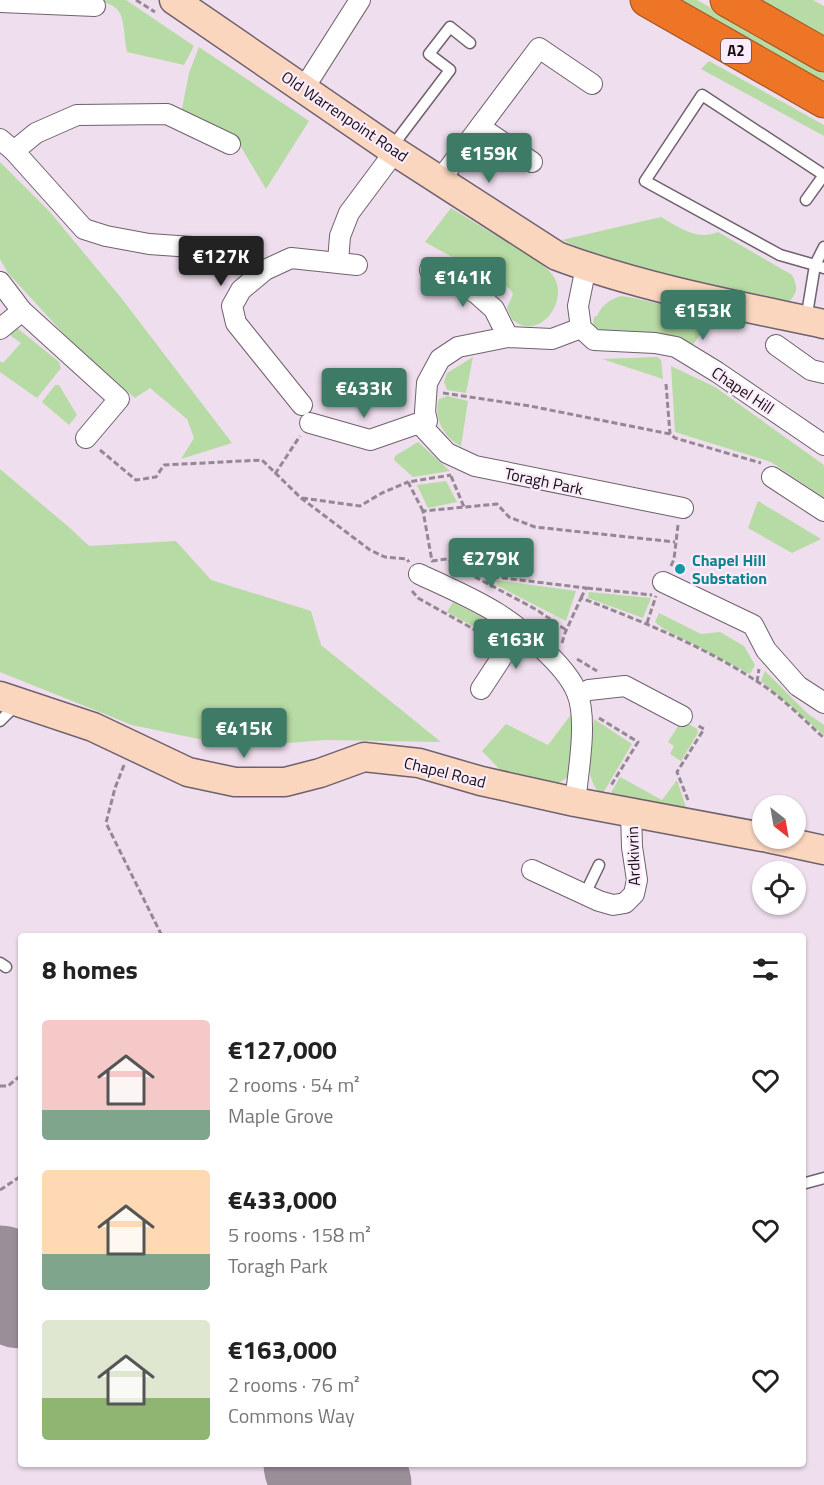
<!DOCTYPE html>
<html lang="en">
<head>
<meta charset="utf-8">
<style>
	body { margin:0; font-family:"Titillium Web",sans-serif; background:#f2f2f2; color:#222; height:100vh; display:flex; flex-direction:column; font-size:22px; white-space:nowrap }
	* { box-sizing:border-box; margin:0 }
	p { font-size:20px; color:#767676 }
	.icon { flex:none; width:33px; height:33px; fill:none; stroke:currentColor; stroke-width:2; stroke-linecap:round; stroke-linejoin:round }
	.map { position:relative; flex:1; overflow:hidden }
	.side { position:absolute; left:18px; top:933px; width:788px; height:534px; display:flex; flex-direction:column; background:#fff; border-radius:6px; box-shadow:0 2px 4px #0004 }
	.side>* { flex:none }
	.needle { width:39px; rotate:149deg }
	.fabs { position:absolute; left:752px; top:795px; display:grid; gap:12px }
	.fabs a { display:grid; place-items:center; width:54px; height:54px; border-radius:50%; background:#fff; box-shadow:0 2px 4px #0004; font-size:30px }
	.price { position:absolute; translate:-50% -51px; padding:0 14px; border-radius:6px; background:#3e7b66; color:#fff; font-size:20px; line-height:39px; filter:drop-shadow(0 2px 3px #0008) }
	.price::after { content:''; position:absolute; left:50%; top:36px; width:18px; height:14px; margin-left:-9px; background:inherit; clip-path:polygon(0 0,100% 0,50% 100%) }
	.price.active { background:#222; color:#fff }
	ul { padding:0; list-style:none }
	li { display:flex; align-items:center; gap:18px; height:150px; padding:0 24px }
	li span { display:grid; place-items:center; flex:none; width:168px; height:120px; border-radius:6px; color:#555 }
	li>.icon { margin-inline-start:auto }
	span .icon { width:72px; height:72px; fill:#fffc; stroke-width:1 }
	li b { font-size:26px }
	h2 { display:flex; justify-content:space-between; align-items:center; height:72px; padding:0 24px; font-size:26px }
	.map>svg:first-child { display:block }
</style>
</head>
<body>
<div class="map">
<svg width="824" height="1485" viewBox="0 0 824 1485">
	<rect width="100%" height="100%" fill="#efdeed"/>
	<g fill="#b7dba4">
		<path d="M87,0H126L194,46L184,65L127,52C121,16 128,3 87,0Z"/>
		<polygon points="668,0 697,0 824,73 824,90"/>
		<polygon points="761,0 813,0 824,6 824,36"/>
		<polygon points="199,47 309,121 266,189 235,137 181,114 189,73"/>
		<polygon points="709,61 824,125 824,136 701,69"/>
		<polygon points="0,162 50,212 122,299 232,443 181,459 194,438 187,419 150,388 135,398 74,345 8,273 0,259"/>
		<path d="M451,208C472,221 493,234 514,246C526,254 542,262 551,273C573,298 539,343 513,320C511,318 509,312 507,308L513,294L510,289L425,242Z"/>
		<path d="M661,217C678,227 697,241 718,232L792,275C798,287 798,292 789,302L629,269L562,240Z"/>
		<path d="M621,296L634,298L708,315L705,327L692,346L602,331L593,325L594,317L597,316C602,305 609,300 621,296Z"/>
		<polygon points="16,327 59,362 61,368 37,398 0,372 0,361 3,363 21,343 11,336 10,330"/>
		<polygon points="473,357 466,393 447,390 444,382 447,373"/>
		<polygon points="657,357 661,360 663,379 602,359"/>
		<polygon points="671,366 715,387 824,465 824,498 771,462 675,432"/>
		<polygon points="55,385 59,385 77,415 69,425 42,402"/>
		<path d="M447,396L468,401L461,446C444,438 433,418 439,399Z"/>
		<polygon points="418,442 450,471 413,477 394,460 395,456"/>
		<polygon points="0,469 71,529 89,546 176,541 211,580 311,611 321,645 441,742 326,740 237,747 132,725 0,672"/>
		<polygon points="446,481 457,502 428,508 417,485"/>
		<polygon points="758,501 821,539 792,553 748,528"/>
		<polygon points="496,580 576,591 566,621 498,586"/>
		<polygon points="589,592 651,598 643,618 588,598"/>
		<polygon points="453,602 505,629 507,638 504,643 447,612"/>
		<polygon points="659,613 701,634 720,632 744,646 755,665 750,674 664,629 655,622"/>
		<polygon points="765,671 808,714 824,725 824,735 761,681"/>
		<polygon points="573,712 571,755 568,777 557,784 511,781 482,751 506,724 548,745"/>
		<path d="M594,719L632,744L602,795C581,778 592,743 594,719Z"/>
		<polygon points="682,720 697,729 698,733 681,761 670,754 674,746 668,742"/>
		<polygon points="620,777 662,800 677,780 688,814 608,798"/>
	</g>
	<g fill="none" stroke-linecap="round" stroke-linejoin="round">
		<g stroke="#9a8e99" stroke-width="111">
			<polyline points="0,1281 21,1293"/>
			<polyline points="319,1464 356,1485"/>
		</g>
		<g stroke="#70616e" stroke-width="13">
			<g id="lane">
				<polyline points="391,148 450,70 429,54 450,27 470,43"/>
				<polyline points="806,200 824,175"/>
				<polyline points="824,247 815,265 824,268"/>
				<polyline points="806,320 815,265 780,255 645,181 702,95 824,175"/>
				<polyline points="0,721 16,705"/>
				<polyline points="585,894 599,865"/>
				<polyline points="0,963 6,967"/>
				<polyline points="802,1184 824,1178"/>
			</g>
		</g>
		<g stroke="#70616e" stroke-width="22">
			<g id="street">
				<polyline points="0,2 95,6"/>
				<polyline points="304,88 360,0"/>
				<polyline points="480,127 532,162"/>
				<polyline points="0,139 14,151 84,229 106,236 149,244 192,247"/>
				<polyline points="14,151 36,133 77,115 167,114 230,144"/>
				<polyline points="440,180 539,48 592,84"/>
				<polyline points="338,262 340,236 349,213 390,158 391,149"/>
				<polyline points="586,267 578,306 581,328 594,340 655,343 676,347 717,372 824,445"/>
				<polyline points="430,270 476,293 494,309 508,337"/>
				<polyline points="0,282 22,311 119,399 86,438"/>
				<polyline points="581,328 552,339 508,337 458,347 440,359 427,383 425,412 427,421 419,423 447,453 475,466 683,508"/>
				<polyline points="0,329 22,311"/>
				<polyline points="776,345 811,370 824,373"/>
				<polyline points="302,405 236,323 232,306 241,290 265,270 291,258 357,265"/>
				<polyline points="310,423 370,440 419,423"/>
				<polyline points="772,477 824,511"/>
				<path d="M419,574C445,586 473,598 497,613C522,629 567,666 577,693C588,719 578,774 575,802"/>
				<polyline points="663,582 753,625 766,650 798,686 824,703"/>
				<polyline points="481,689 519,631"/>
				<polyline points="578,695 589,690 625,686 682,716"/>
				<polyline points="532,870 599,901 613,905 625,903 634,894 637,880 632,847 631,812"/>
			</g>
		</g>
		<g stroke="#70616e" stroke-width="31">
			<g id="secondary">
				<path d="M174,0L391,149L557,256C643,288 735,305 824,324"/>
				<polyline points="0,696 93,727 188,772 235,782 285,782 320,773 364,757 419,763 481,781 575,802 762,837"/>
				<polyline points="768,838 824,850"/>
			</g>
		</g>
		<g stroke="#a25120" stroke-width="35">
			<g id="highway">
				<polyline points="647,0 824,101"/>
				<polyline points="727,0 824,55"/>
			</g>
		</g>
		<g stroke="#948893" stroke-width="3" stroke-dasharray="6 3" stroke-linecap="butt">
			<polyline points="136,0 155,12"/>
			<polyline points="666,384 670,434"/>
			<polyline points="443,393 530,406 670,434 675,438 761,463"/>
			<polyline points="100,450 136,480 156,477 164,465 262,460 301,498 370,550 385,557 407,559 409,562"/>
			<polyline points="275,474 300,436"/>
			<polyline points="451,476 464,507"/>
			<polyline points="302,498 360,506 382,493 408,482"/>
			<polyline points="423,511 408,482 451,475"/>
			<polyline points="449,560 464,571 487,554"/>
			<polyline points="671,566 674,559 678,525"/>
			<polyline points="461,576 464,571 537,610 566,630"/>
			<polyline points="587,588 652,595"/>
			<polyline points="412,591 418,598 493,640"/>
			<polyline points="581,598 586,588 495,577 498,552 432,561 423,511 497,504 509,517 535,527 675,542"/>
			<polyline points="647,623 656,596"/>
			<path d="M562,643L565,633L581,598C644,622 708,648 764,686C786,701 805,721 824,738"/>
			<polyline points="577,659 597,671"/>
			<polyline points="757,682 759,669"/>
			<polyline points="599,718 638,742 610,787"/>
			<polyline points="124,765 115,788 106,823 162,936"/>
			<polyline points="688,800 677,772 704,729 697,725"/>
			<polyline points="0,1086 8,1086 21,1075"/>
			<polyline points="0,1190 21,1176"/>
		</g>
		<use href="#lane" stroke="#fff" stroke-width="10"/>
		<use href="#street" stroke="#fff" stroke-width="20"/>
		<use href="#secondary" stroke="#fad6be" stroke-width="28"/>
		<use href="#highway" stroke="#ee7526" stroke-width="33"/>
	</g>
	<circle fill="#0f9aa8" stroke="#fcebfa" stroke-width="2" cx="680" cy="569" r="6"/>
	<g text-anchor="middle" stroke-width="4.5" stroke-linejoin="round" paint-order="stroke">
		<rect fill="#fcebfa" stroke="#5a5159" stroke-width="1.5" x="721" y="39" width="30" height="24" rx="4.5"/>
		<g font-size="15" font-weight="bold" fill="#140f14">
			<text x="736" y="56">A2</text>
		</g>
		<g font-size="16" fill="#140f14" stroke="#fcebfa">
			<text transform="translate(345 116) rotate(34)" y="6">Old Warrenpoint Road</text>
			<text transform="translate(743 390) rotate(34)" y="6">Chapel Hill</text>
			<text transform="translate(544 481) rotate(12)" y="6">Toragh Park</text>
			<text transform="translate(445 772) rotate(14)" y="6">Chapel Road</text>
			<text transform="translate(633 856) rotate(-92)" y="6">Ardkivrin</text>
		</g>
		<g font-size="16" font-weight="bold" fill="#0d838f" stroke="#fcebfa" text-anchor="start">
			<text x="692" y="566">Chapel Hill<tspan x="692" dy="18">Substation</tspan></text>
		</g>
	</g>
</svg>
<div class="fabs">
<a><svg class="needle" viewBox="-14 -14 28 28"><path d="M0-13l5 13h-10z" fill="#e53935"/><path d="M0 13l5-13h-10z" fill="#767676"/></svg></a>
<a><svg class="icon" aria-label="locate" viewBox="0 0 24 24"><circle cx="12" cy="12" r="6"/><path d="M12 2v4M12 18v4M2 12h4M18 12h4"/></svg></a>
</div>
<b class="price" style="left:489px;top:184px">€159K</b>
<b class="price active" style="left:221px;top:287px">€127K</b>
<b class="price" style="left:463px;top:308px">€141K</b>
<b class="price" style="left:703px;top:341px">€153K</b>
<b class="price" style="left:364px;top:419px">€433K</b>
<b class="price" style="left:491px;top:589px">€279K</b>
<b class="price" style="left:516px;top:670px">€163K</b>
<b class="price" style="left:244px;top:759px">€415K</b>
<section class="side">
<h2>8 homes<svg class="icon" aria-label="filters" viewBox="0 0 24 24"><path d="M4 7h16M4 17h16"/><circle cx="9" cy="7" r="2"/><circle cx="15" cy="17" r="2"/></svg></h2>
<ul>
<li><span style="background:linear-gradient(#f6c9c9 75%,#7fa58c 0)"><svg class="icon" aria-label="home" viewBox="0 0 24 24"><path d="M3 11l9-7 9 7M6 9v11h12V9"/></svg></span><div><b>€127,000</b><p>2 rooms · 54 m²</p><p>Maple Grove</p></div><svg class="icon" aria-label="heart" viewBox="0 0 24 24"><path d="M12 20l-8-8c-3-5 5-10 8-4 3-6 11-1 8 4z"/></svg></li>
<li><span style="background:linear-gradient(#ffd9b3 70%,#7fa58c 0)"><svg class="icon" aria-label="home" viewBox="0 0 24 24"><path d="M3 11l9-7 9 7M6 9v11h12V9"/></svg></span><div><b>€433,000</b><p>5 rooms · 158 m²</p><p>Toragh Park</p></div><svg class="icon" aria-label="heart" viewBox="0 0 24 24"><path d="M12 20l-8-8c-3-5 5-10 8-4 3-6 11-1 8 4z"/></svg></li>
<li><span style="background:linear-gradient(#dfe7d0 65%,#8fb573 0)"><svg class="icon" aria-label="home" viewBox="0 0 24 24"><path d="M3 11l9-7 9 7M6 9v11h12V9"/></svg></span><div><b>€163,000</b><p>2 rooms · 76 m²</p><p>Commons Way</p></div><svg class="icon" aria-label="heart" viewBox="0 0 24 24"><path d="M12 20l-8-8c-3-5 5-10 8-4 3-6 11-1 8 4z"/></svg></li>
</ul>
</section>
</div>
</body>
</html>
